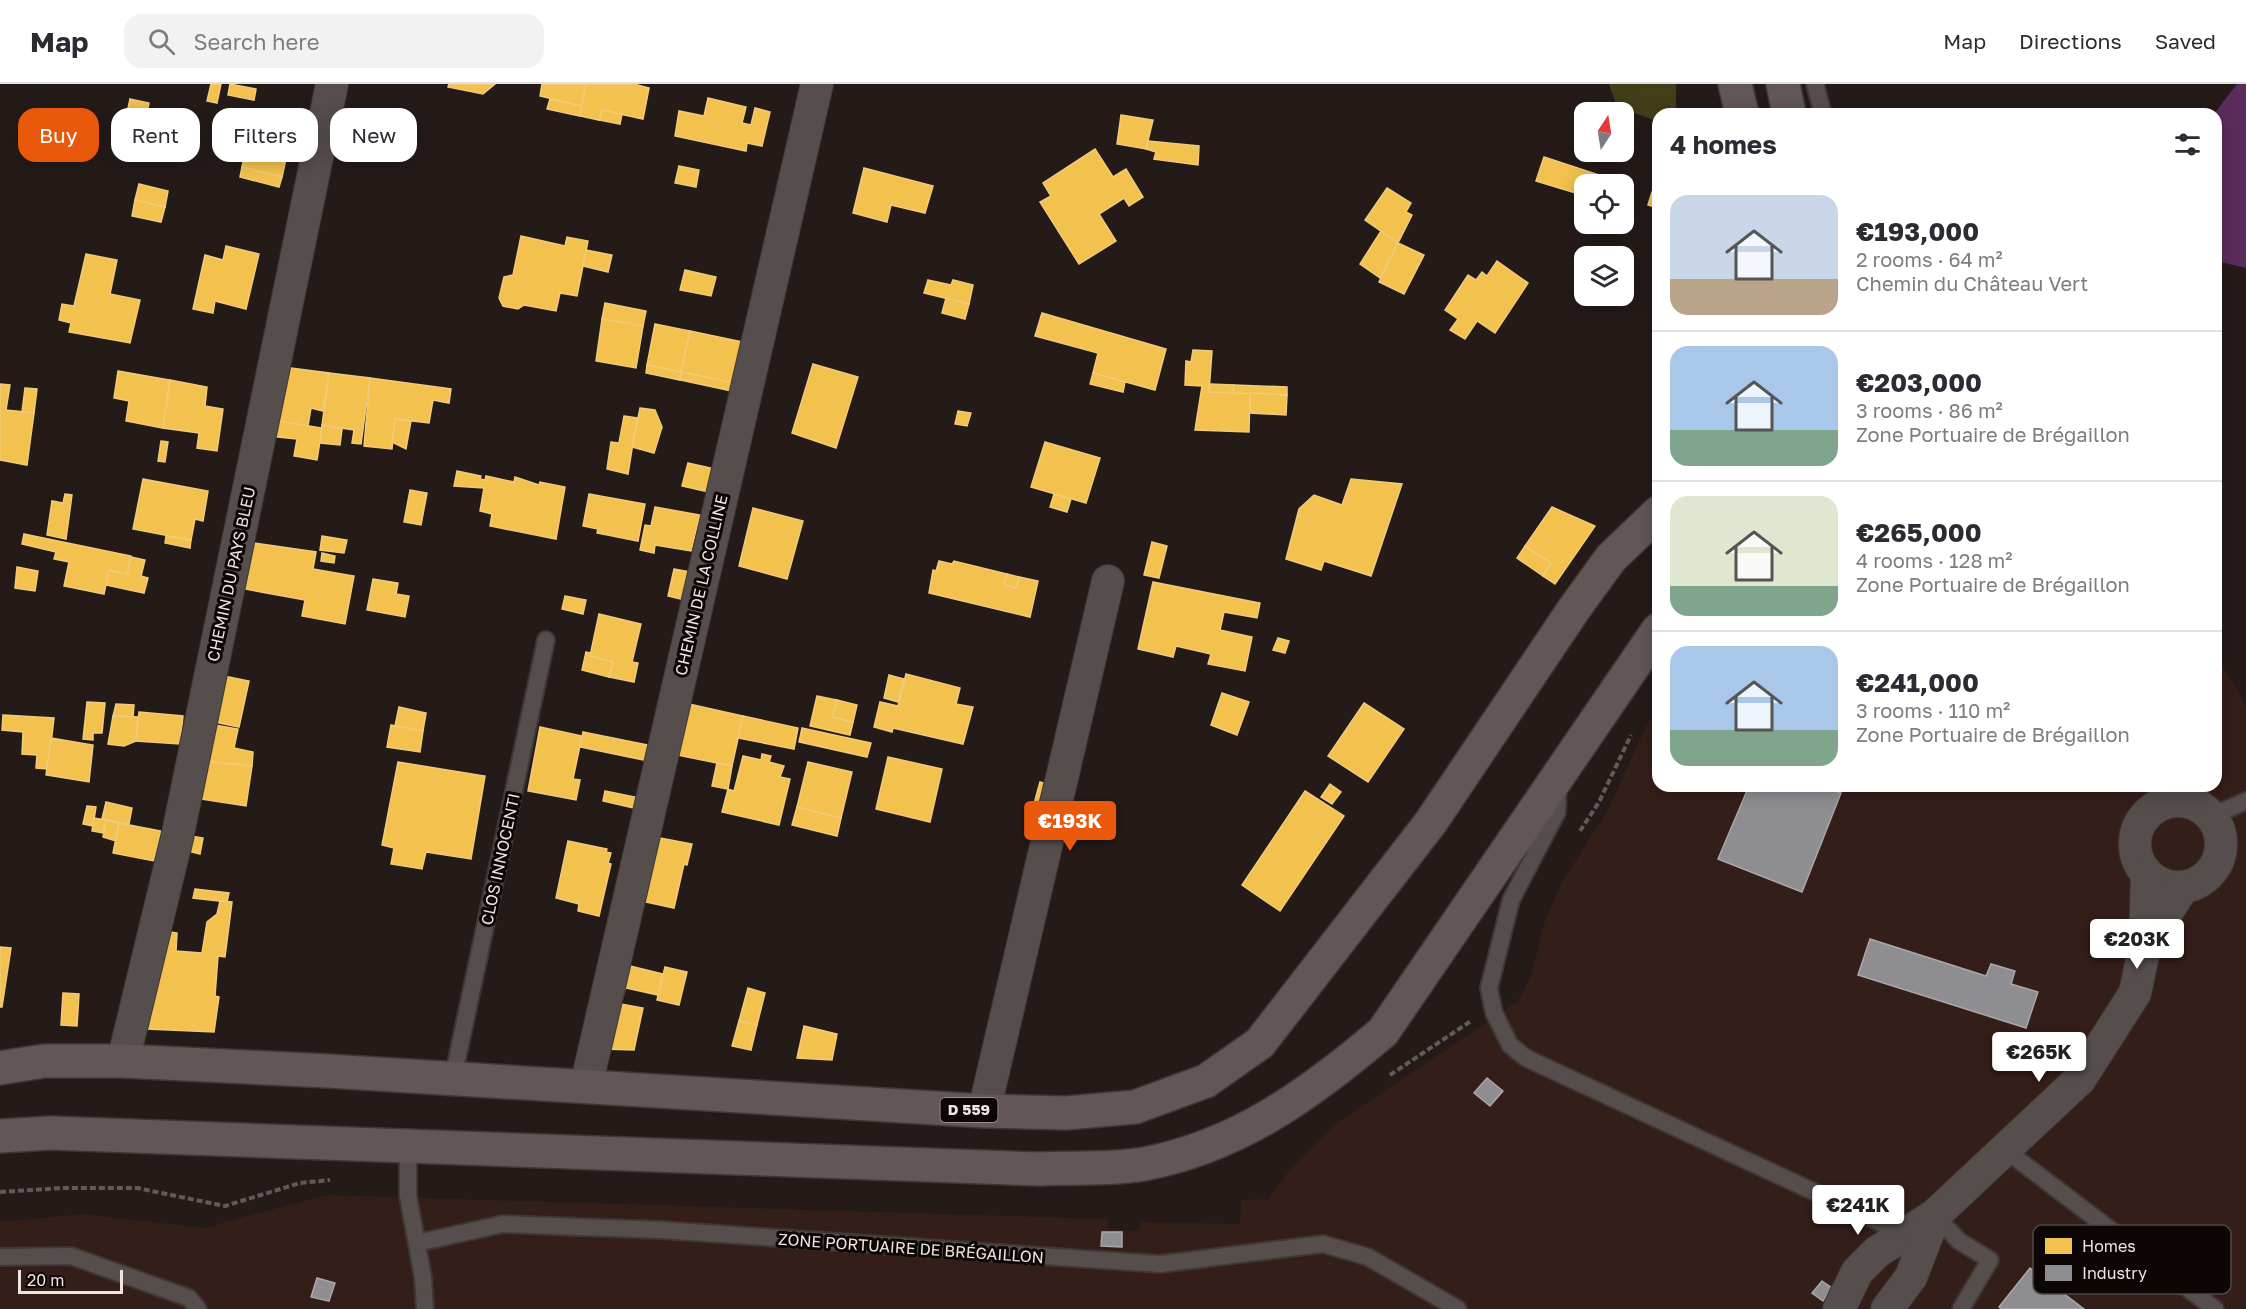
<!DOCTYPE html>
<html lang="en">
<head>
<meta charset="utf-8">
<style>
	body { margin:0; font-family:"Golos Text",sans-serif; background:#f2f2f3; color:#2b2b33; height:100vh; display:flex; flex-direction:column; font-size:22px; white-space:nowrap }
	* { box-sizing:border-box; margin:0 }
	p { font-size:20px; color:#7c7c81 }
	.icon { flex:none; width:33px; height:33px; fill:none; stroke:currentColor; stroke-width:2; stroke-linecap:round; stroke-linejoin:round }
	.map { position:relative; flex:1; overflow:hidden }
	.side { position:absolute; left:1652px; top:24px; width:570px; height:684px; display:flex; flex-direction:column; background:#fff; border-radius:18px; box-shadow:0 3px 15px #0003 }
	.side>* { flex:none }
	.top-card { position:absolute; left:18px; top:24px; width:570px; height:54px; display:flex; gap:12px }
	.needle { width:39px; rotate:12deg }
	.fabs { position:absolute; left:1574px; top:18px; display:grid; gap:12px }
	.fabs a { display:grid; place-items:center; width:60px; height:60px; border-radius:12px; background:#fff; box-shadow:0 3px 15px #0003; font-size:30px }
	.scale { position:absolute; left:18px; bottom:15px; width:105px; box-sizing:border-box; padding-left:6px; border:3px solid #f0e3e0; border-top:0; font-size:16px; line-height:21px; white-space:nowrap; color:#f0e3e0; -webkit-text-stroke:4px #0c0604; paint-order:stroke }
	.price { position:absolute; translate:-50% -51px; padding:0 14px; border-radius:6px; background:#fff; color:#222; font-size:20px; line-height:39px; filter:drop-shadow(0 2px 3px #0008) }
	.price::after { content:''; position:absolute; left:50%; top:36px; width:18px; height:14px; margin-left:-9px; background:inherit; clip-path:polygon(0 0,100% 0,50% 100%) }
	.price.active { background:#ea580c; color:#fff }
	ul { padding:0; list-style:none }
	li { display:flex; align-items:center; gap:18px; height:150px; padding:0 18px }
	li+li { border-top:2px solid #e1e1e2 }
	li span { display:grid; place-items:center; flex:none; width:168px; height:120px; border-radius:18px; color:#555 }
	li>.icon { margin-inline-start:auto }
	span .icon { width:72px; height:72px; fill:#fffc; stroke-width:1 }
	li b { font-size:26px }
	h2 { display:flex; justify-content:space-between; align-items:center; height:72px; padding:0 18px; font-size:26px }
	.pill { padding:0 21px; border-radius:18px; background:#fff; box-shadow:0 3px 15px #0003; font-size:21px; line-height:54px }
	.pill.active { background:#ea580c; color:#fff }
	header { display:flex; align-items:center; gap:36px; box-sizing:border-box; height:84px; padding:0 30px; background:#fff; border-bottom:2px solid #e1e1e2 }
	header strong { font-size:28px }
	nav { display:flex; gap:33px; margin-inline-start:auto; font-size:21px }
	.search { width:420px; height:54px; background:#f2f2f3; display:flex; align-items:center; gap:15px; box-sizing:border-box; padding:0 21px; border-radius:18px; color:#7c7c81; font-size:22px }
	.map>svg:first-child { display:block }
</style>
</head>
<body>
<header>
<strong>Map</strong>
<div class="search"><svg class="icon" aria-label="search" viewBox="0 0 24 24"><circle cx="10" cy="10" r="6"/><path d="M15 15l6 6"/></svg>Search here</div>
<nav><a>Map</a><a>Directions</a><a>Saved</a></nav>
</header>
<div class="map">
<svg width="2246" height="1225" viewBox="0 0 2246 1225">
	<rect width="100%" height="100%" fill="#241b19"/>
	<polygon fill="#341e19" points="2216,570 2246,622 2246,1225 0,1225 0,1138 83,1130 204,1144 326,1111 1108,1135 1109,1145 1138,1147 1142,1138 1240,1140 1241,1116 1268,1115 1285,1092 1334,1041 1517,918 1531,893 1545,837 1562,798 1608,726 1647,640 1657,626 1658,702 2216,702"/>
	<polygon fill="#423e18" points="1609,0 1676,0 1676,30 1658,30 1657,37 1617,23"/>
	<polygon fill="#5a2c5b" points="2237,0 2246,0 2246,184 2216,177 2214,30"/>
	<g fill="#f2c14e" stroke="#f1cb7a" stroke-width="1.5">
		<polygon points="211,0 221,0 217,19 207,17"/>
		<polygon points="230,0 256,5 254,16 228,11"/>
		<polygon points="449,0 495,0 483,10 448,3"/>
		<polygon points="542,0 586,0 582,22 540,12"/>
		<polygon points="586,0 634,0 649,4 643,35 602,26 599,36 580,32"/>
		<polygon points="708,14 746,23 742,39 751,41 755,24 770,28 762,62 747,59 746,67 675,52 679,27 704,32"/>
		<polygon points="130,15 149,19 146,34 127,29"/>
		<polygon points="550,15 582,22 580,32 547,25"/>
		<polygon points="602,26 622,30 620,40 599,36"/>
		<polygon points="1121,31 1153,36 1146,65 1117,60"/>
		<polygon points="333,34 346,37 338,70 326,67"/>
		<polygon points="250,43 291,52 282,93 242,83"/>
		<polygon points="342,53 353,56 349,73 338,70"/>
		<polygon points="1148,57 1199,62 1198,81 1154,75 1156,68 1146,65"/>
		<polygon points="1095,65 1113,93 1126,85 1143,113 1129,122 1124,114 1099,130 1116,157 1079,180 1040,118 1051,112 1043,99"/>
		<polygon points="1544,73 1602,92 1600,100 1584,100 1584,106 1580,104 1579,110 1536,97"/>
		<polygon points="679,82 699,86 696,103 675,99"/>
		<polygon points="242,83 282,93 279,103 240,93"/>
		<polygon points="864,84 933,102 925,129 891,121 887,138 853,129"/>
		<polygon points="139,100 168,107 165,123 135,116"/>
		<polygon points="1387,104 1411,119 1406,128 1412,131 1398,159 1365,136"/>
		<polygon points="1652,108 1658,110 1658,124 1648,121"/>
		<polygon points="135,116 165,123 161,138 132,132"/>
		<polygon points="1381,147 1398,159 1380,194 1360,180"/>
		<polygon points="521,152 565,162 567,153 588,157 577,212 560,209 556,227 524,221 518,225 503,222 499,214 504,193 513,191"/>
		<polygon points="1398,159 1424,171 1404,210 1379,198"/>
		<polygon points="226,162 259,170 246,225 215,217 213,229 193,225 205,171 223,176"/>
		<polygon points="586,166 612,171 608,188 583,182"/>
		<polygon points="86,170 117,176 110,210 140,216 130,259 69,248 71,239 59,236 62,220 74,222"/>
		<polygon points="1497,177 1528,199 1495,249 1477,237 1465,255 1450,246 1458,235 1445,226 1468,191 1476,196 1482,188 1487,192"/>
		<polygon points="685,186 716,193 711,212 680,206"/>
		<polygon points="928,196 951,201 953,196 973,201 969,220 924,209"/>
		<polygon points="946,214 969,220 965,235 942,229"/>
		<polygon points="605,219 646,227 643,242 602,235"/>
		<polygon points="1042,229 1166,265 1155,306 1093,289 1098,269 1035,252"/>
		<polygon points="602,235 643,242 636,284 596,277"/>
		<polygon points="655,240 690,247 681,288 647,281"/>
		<polygon points="690,247 743,258 734,299 681,288"/>
		<polygon points="1193,266 1212,267 1209,308 1250,309 1249,348 1195,346 1202,302 1185,301 1186,277 1191,278"/>
		<polygon points="813,280 858,293 836,364 792,349"/>
		<polygon points="647,281 681,288 680,296 646,289"/>
		<polygon points="283,283 329,289 323,327 311,324 308,342 272,336"/>
		<polygon points="118,287 170,296 163,344 126,337 129,317 114,314"/>
		<polygon points="681,288 734,299 732,307 680,296"/>
		<polygon points="329,289 370,294 361,360 352,359 354,346 322,341"/>
		<polygon points="1093,289 1125,298 1123,308 1090,300"/>
		<polygon points="370,294 451,305 449,319 433,316 429,339 395,335 392,365 364,362"/>
		<polygon points="170,296 207,303 205,322 223,325 217,367 197,364 199,349 163,344"/>
		<polygon points="0,300 10,301 6,326 34,329 27,381 0,376"/>
		<polygon points="1209,300 1234,301 1233,309 1209,308"/>
		<polygon points="1234,301 1287,303 1287,311 1233,309"/>
		<polygon points="25,304 37,305 34,329 22,328"/>
		<polygon points="1250,309 1287,311 1286,331 1250,329"/>
		<polygon points="640,324 655,326 662,343 654,369 632,363"/>
		<polygon points="958,327 971,329 967,342 955,340"/>
		<polygon points="624,332 637,334 628,390 607,385 611,358 619,359"/>
		<polygon points="395,335 411,337 406,365 392,358"/>
		<polygon points="272,336 322,344 317,376 294,372 297,355 269,352"/>
		<polygon points="322,341 342,345 340,361 320,359"/>
		<polygon points="161,357 168,358 165,378 158,377"/>
		<polygon points="1045,358 1100,374 1086,419 1031,403"/>
		<polygon points="688,379 715,385 709,408 682,402"/>
		<polygon points="457,387 481,392 480,395 485,396 486,392 514,398 515,393 539,401 540,398 565,403 556,455 490,442 492,430 480,427 484,404 454,402"/>
		<polygon points="143,395 208,407 203,437 195,435 191,456 133,445"/>
		<polygon points="1351,395 1402,400 1371,492 1324,477 1321,486 1286,475 1299,425 1314,411 1342,421"/>
		<polygon points="410,406 427,409 421,441 404,438"/>
		<polygon points="65,410 72,411 66,455 47,451 52,417 63,419"/>
		<polygon points="589,410 645,420 638,457 597,449 598,445 583,442"/>
		<polygon points="1054,410 1071,415 1067,428 1050,423"/>
		<polygon points="655,423 700,431 691,467 655,461 654,469 640,466 645,441 651,442"/>
		<polygon points="1552,423 1595,442 1555,500 1543,492 1551,479 1525,462"/>
		<polygon points="753,424 803,437 787,495 739,482"/>
		<polygon points="24,450 131,472 127,490 109,486 104,510 64,502 69,478 54,475 56,468 22,460"/>
		<polygon points="166,452 191,456 190,464 165,459"/>
		<polygon points="322,452 347,456 344,469 320,466"/>
		<polygon points="1152,458 1167,462 1159,494 1144,491"/>
		<polygon points="254,459 316,468 313,485 354,492 345,540 302,532 305,516 245,505"/>
		<polygon points="1525,462 1551,479 1543,492 1517,474"/>
		<polygon points="322,469 335,472 334,479 321,477"/>
		<polygon points="131,473 145,476 141,492 148,494 144,509 106,501 109,486 127,490"/>
		<polygon points="939,477 952,480 954,477 1007,490 1004,501 1016,504 1019,493 1038,497 1030,533 929,509 933,486 936,487"/>
		<polygon points="17,483 38,487 35,507 15,504"/>
		<polygon points="674,485 691,488 685,516 668,512"/>
		<polygon points="1007,490 1019,493 1016,504 1004,501"/>
		<polygon points="373,495 398,499 396,510 409,512 405,533 367,526"/>
		<polygon points="1153,498 1260,519 1257,534 1224,528 1220,546 1252,553 1245,587 1208,580 1211,570 1176,562 1173,573 1138,565"/>
		<polygon points="565,512 586,516 583,530 562,525"/>
		<polygon points="599,530 641,540 632,578 638,579 634,598 609,593 613,578 590,572"/>
		<polygon points="1278,554 1289,557 1285,569 1273,566"/>
		<polygon points="586,568 591,569 590,572 613,578 609,593 582,586"/>
		<polygon points="906,590 960,604 956,620 973,623 963,660 893,644 892,648 874,643 880,618 898,622"/>
		<polygon points="889,591 904,595 898,618 884,614"/>
		<polygon points="224,592 249,597 239,643 214,638"/>
		<polygon points="1222,609 1249,618 1237,651 1211,641"/>
		<polygon points="817,612 837,616 832,633 853,638 850,651 810,642"/>
		<polygon points="837,616 857,621 853,638 832,633"/>
		<polygon points="87,618 105,619 102,649 93,649 93,656 83,655"/>
		<polygon points="1364,619 1404,645 1368,698 1328,672"/>
		<polygon points="116,620 134,621 133,633 113,632"/>
		<polygon points="689,620 743,632 732,682 677,671"/>
		<polygon points="399,623 426,629 423,647 395,642"/>
		<polygon points="139,628 183,632 180,660 136,657"/>
		<polygon points="3,631 54,634 48,685 36,684 37,671 22,670 23,648 2,646"/>
		<polygon points="113,632 138,633 136,657 124,662 108,660"/>
		<polygon points="743,632 798,644 794,665 738,654"/>
		<polygon points="209,640 238,645 234,664 253,668 252,682 202,677"/>
		<polygon points="391,641 423,647 420,668 387,663"/>
		<polygon points="540,643 582,652 573,695 580,696 576,716 528,707"/>
		<polygon points="802,644 871,659 867,673 799,658"/>
		<polygon points="583,648 648,661 644,676 580,663"/>
		<polygon points="51,654 93,661 89,698 46,691"/>
		<polygon points="762,670 771,672 769,678 784,682 780,693 790,695 779,741 722,728 728,705 734,707 743,672 761,676"/>
		<polygon points="888,673 942,685 930,738 876,725"/>
		<polygon points="202,677 252,682 246,722 194,714"/>
		<polygon points="398,678 485,692 471,775 426,768 422,785 391,780 394,764 382,761"/>
		<polygon points="808,678 852,688 841,734 797,723"/>
		<polygon points="717,679 732,682 728,705 712,702"/>
		<polygon points="1040,698 1053,702 1045,731 1032,727"/>
		<polygon points="1330,700 1341,708 1332,720 1321,713"/>
		<polygon points="605,707 635,713 634,724 603,717"/>
		<polygon points="1305,707 1344,732 1280,827 1242,801"/>
		<polygon points="106,718 132,724 129,740 102,735"/>
		<polygon points="87,722 96,723 93,742 83,740"/>
		<polygon points="797,723 841,734 837,752 792,741"/>
		<polygon points="94,734 106,736 103,749 92,747"/>
		<polygon points="106,736 119,739 116,757 103,753"/>
		<polygon points="119,739 161,747 154,777 113,769"/>
		<polygon points="186,751 203,754 200,770 184,766"/>
		<polygon points="655,753 692,760 687,781 684,780 674,824 641,817"/>
		<polygon points="568,757 607,765 606,768 611,769 608,779 611,780 599,832 578,827 579,820 556,814"/>
		<polygon points="195,805 229,809 227,818 193,814"/>
		<polygon points="220,817 232,818 225,873 218,872 215,912 219,913 214,948 147,945 166,847 177,849 176,867 202,869 207,838 217,830"/>
		<polygon points="0,863 11,864 2,923 0,923"/>
		<polygon points="622,880 663,890 658,911 617,902"/>
		<polygon points="665,883 687,888 679,921 657,916"/>
		<polygon points="617,902 625,905 621,920 643,924 634,966 603,965"/>
		<polygon points="748,904 765,909 757,941 739,937"/>
		<polygon points="63,909 79,910 77,942 61,941"/>
		<polygon points="739,937 757,941 751,966 732,962"/>
		<polygon points="804,942 837,950 832,976 797,974"/>
	</g>
	<g fill="#8d8d92" stroke="#aba7a9" stroke-width="1.5">
		<polygon points="1749,702 1821,702 1841,709 1802,808 1718,775"/>
		<polygon points="1870,855 1986,892 1991,880 2015,887 2011,900 2038,908 2026,944 1858,891"/>
		<polygon points="1487,994 1503,1007 1490,1022 1474,1009"/>
		<polygon points="1102,1148 1122,1148 1122,1163 1101,1162"/>
		<polygon points="2030,1184 2084,1225 2001,1225 1999,1223"/>
		<polygon points="317,1194 335,1199 329,1217 311,1213"/>
		<polygon points="1822,1197 1832,1204 1823,1217 1812,1209"/>
	</g>
	<g fill="none" stroke-linecap="round" stroke-linejoin="round">
		<g stroke="#3e3735" stroke-width="20">
			<g id="service">
				<polyline points="1815,0 1823,30"/>
				<polyline points="1558,702 1557,728 1511,816 1489,904 1494,929 1510,961 1526,974 1905,1150"/>
				<polyline points="2211,732 2246,717"/>
				<polyline points="453,994 546,556"/>
				<polyline points="408,1061 408,1112 423,1193 425,1225"/>
				<polyline points="2004,1065 2215,1225"/>
				<polyline points="1935,1131 1959,1157 1990,1176 1961,1225"/>
				<polyline points="417,1159 503,1140 661,1146 1160,1180 1323,1160 1368,1173 1458,1225"/>
				<polyline points="0,1173 71,1172 189,1214 198,1225"/>
			</g>
		</g>
		<g stroke="#3e3735" stroke-width="34">
			<g id="minor">
				<circle cx="2178" cy="760" r="43"/>
				<polyline points="2147,791 2145,862 2183,803"/>
				<polyline points="123,977 177,754 332,0"/>
				<polyline points="586,1002 817,0"/>
				<polyline points="984,1027 1108,497"/>
				<polyline points="1839,1225 1857,1188 1877,1168 1935,1131 2080,995 2135,909 2145,862"/>
				<polyline points="1887,1225 1911,1193 1935,1131"/>
			</g>
		</g>
		<g stroke="#3e3735" stroke-width="36">
			<g id="primary">
				<polyline points="1735,0 1742,30"/>
				<polyline points="1783,0 1789,30"/>
				<polyline points="0,984 44,977 123,977 328,987 984,1027 1066,1029 1135,1023 1206,997 1260,959 1431,738 1574,525 1611,474 1658,429"/>
				<path d="M0,1052L51,1049L1039,1085C1073,1083 1111,1086 1144,1080C1239,1062 1311,1009 1383,948L1658,546"/>
			</g>
		</g>
		<g stroke="#615a58" stroke-width="4" stroke-dasharray="6 3" stroke-linecap="butt">
			<polyline points="1580,747 1599,718 1631,651"/>
			<polyline points="1390,991 1471,937"/>
			<polyline points="0,1108 63,1104 137,1104 225,1122 300,1099 330,1096"/>
		</g>
		<use href="#service" stroke="#564e4c" stroke-width="16"/>
		<use href="#minor" stroke="#564e4c" stroke-width="32"/>
		<use href="#primary" stroke="#625656" stroke-width="33"/>
	</g>
	<g text-anchor="middle" stroke-width="6" stroke-linejoin="round" paint-order="stroke">
		<rect fill="#0c0604" stroke="#aca19e" stroke-width="1.5" x="940.5" y="1014" width="57" height="24" rx="4.5"/>
		<g font-size="15" font-weight="bold" fill="#f0e3e0">
			<text x="969" y="1031">D 559</text>
		</g>
		<g font-size="16" fill="#f0e3e0" stroke="#0c0604">
			<text transform="translate(231 490) rotate(-78)" y="6">CHEMIN DU PAYS BLEU</text>
			<text transform="translate(701 501) rotate(-77)" y="6">CHEMIN DE LA COLLINE</text>
			<text transform="translate(500 775) rotate(-78)" y="6">CLOS INNOCENTI</text>
			<text transform="translate(911 1164) rotate(4)" y="6">ZONE PORTUAIRE DE BRÉGAILLON</text>
		</g>
	</g>
	<rect x="2033" y="1141" width="198" height="69" rx="9" fill="#0c0604" stroke="#504846" stroke-width="1.5"/>
	<rect x="2045" y="1154" width="27" height="16" fill="#f2c14e"/>
	<rect x="2045" y="1181" width="27" height="16" fill="#8d8d92"/>
	<g font-size="16" fill="#f0e3e0">
		<text x="2082" y="1168">Homes</text>
		<text x="2082" y="1195">Industry</text>
	</g>
</svg>
<div class="fabs">
<a><svg class="needle" viewBox="-14 -14 28 28"><path d="M0-13l5 13h-10z" fill="#e53935"/><path d="M0 13l5-13h-10z" fill="#7c7c81"/></svg></a>
<a><svg class="icon" aria-label="locate" viewBox="0 0 24 24"><circle cx="12" cy="12" r="6"/><path d="M12 2v4M12 18v4M2 12h4M18 12h4"/></svg></a>
<a><svg class="icon" aria-label="layers" viewBox="0 0 24 24"><path d="M12 4l9 5-9 5-9-5zM3 14l9 5 9-5"/></svg></a>
</div>
<div class="scale">20 m</div>
<b class="price active" style="left:1070px;top:768px">€193K</b>
<b class="price" style="left:2137px;top:886px">€203K</b>
<b class="price" style="left:2039px;top:999px">€265K</b>
<b class="price" style="left:1858px;top:1152px">€241K</b>
<div class="top-card">
<a class="pill active">Buy</a>
<a class="pill">Rent</a>
<a class="pill">Filters</a>
<a class="pill">New</a>
</div>
<section class="side">
<h2>4 homes<svg class="icon" aria-label="filters" viewBox="0 0 24 24"><path d="M4 7h16M4 17h16"/><circle cx="9" cy="7" r="2"/><circle cx="15" cy="17" r="2"/></svg></h2>
<ul>
<li><span style="background:linear-gradient(#c9d6e8 70%,#b9a48a 0)"><svg class="icon" aria-label="home" viewBox="0 0 24 24"><path d="M3 11l9-7 9 7M6 9v11h12V9"/></svg></span><div><b>€193,000</b><p>2 rooms · 64 m²</p><p>Chemin du Château Vert</p></div></li>
<li><span style="background:linear-gradient(#a9c7e8 70%,#7fa58c 0)"><svg class="icon" aria-label="home" viewBox="0 0 24 24"><path d="M3 11l9-7 9 7M6 9v11h12V9"/></svg></span><div><b>€203,000</b><p>3 rooms · 86 m²</p><p>Zone Portuaire de Brégaillon</p></div></li>
<li><span style="background:linear-gradient(#dfe7d0 75%,#7fa58c 0)"><svg class="icon" aria-label="home" viewBox="0 0 24 24"><path d="M3 11l9-7 9 7M6 9v11h12V9"/></svg></span><div><b>€265,000</b><p>4 rooms · 128 m²</p><p>Zone Portuaire de Brégaillon</p></div></li>
<li><span style="background:linear-gradient(#a9c7e8 70%,#7fa58c 0)"><svg class="icon" aria-label="home" viewBox="0 0 24 24"><path d="M3 11l9-7 9 7M6 9v11h12V9"/></svg></span><div><b>€241,000</b><p>3 rooms · 110 m²</p><p>Zone Portuaire de Brégaillon</p></div></li>
</ul>
</section>
</div>
</body>
</html>
